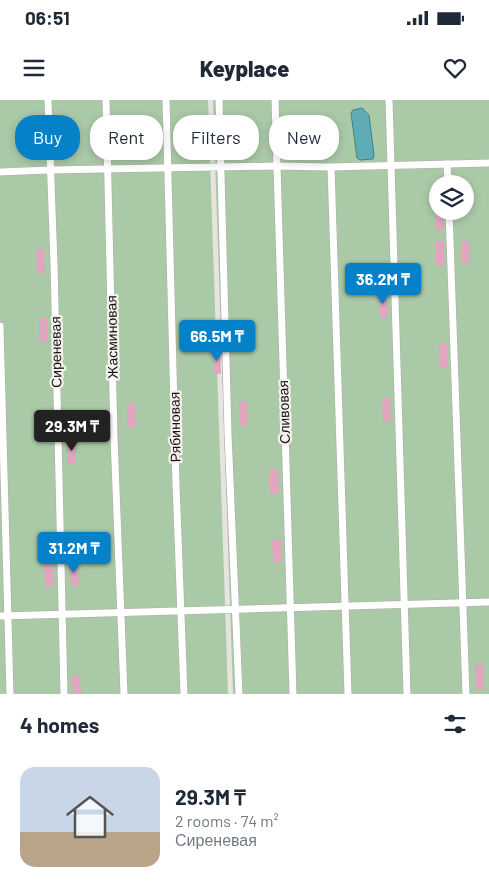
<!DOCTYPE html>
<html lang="en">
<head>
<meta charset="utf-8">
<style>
	body { margin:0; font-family:Barlow,sans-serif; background:#f2f2f3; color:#1f2937; height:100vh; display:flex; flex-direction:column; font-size:19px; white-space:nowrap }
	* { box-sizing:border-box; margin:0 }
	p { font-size:16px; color:#747a83 }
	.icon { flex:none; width:28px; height:28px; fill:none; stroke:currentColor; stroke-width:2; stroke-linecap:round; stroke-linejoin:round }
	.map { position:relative; height:594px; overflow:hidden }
	.panel { display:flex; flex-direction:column; background:#fff; flex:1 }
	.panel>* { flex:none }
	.guide { position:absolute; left:15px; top:15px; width:460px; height:45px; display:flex; gap:10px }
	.tools { position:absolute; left:429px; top:75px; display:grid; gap:10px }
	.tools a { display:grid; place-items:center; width:45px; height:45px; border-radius:50%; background:#fff; box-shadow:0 2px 8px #0003; font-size:25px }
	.price { position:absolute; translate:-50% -42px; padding:0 11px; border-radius:5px; background:#0581c9; color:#fff; font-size:16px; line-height:32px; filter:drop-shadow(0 1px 2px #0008) }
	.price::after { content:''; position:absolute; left:50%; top:30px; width:15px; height:11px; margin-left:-8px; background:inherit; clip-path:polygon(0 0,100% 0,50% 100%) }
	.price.current { background:#222; color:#fff }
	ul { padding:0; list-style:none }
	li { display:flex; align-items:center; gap:15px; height:125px; padding:0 20px }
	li+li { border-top:1px solid #e0e1e3 }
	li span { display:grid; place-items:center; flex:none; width:140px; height:100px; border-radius:15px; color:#555 }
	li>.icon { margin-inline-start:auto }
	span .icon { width:60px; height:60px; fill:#fffc; stroke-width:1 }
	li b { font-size:21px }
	h2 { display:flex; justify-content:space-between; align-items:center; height:60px; padding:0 20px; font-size:21px }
	.tag { padding:0 18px; border-radius:20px; background:#fff; box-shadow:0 2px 8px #0003; font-size:18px; line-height:45px }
	.tag.current { background:#0581c9; color:#fff }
	.status { display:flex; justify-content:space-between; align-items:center; height:35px; padding:0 25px; background:#fff; direction:ltr }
	.status svg { height:14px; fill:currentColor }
	header { display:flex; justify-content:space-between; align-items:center; height:65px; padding:0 20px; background:#fff; font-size:22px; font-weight:800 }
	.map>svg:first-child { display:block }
</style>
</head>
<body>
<div class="status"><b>06:51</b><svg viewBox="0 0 49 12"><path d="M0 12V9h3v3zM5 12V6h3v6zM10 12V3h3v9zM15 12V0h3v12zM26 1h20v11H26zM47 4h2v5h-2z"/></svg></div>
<header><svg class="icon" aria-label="menu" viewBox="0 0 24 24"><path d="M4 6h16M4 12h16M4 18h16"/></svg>Keyplace<svg class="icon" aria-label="heart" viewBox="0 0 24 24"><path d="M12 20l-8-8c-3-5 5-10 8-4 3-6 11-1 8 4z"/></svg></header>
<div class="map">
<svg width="489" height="594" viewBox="0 0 489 594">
	<rect width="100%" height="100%" fill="#e7e4df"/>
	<g fill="#aac9a7" fill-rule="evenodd">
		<polygon points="0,0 208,0 228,594 0,594"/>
		<path d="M213,0H489V594H233ZM438,84H465V111H438Z"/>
	</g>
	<polygon fill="#5eadb6" stroke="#487f84" points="362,8 369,15 374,55 373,59 360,60 357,58 351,13 353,10"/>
	<g fill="#e2a5bf">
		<polygon points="435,111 443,111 444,130 435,130"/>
		<polygon points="436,141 444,141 445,165 436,166"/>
		<rect x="462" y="141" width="8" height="23"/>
		<polygon points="36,149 44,149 45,173 37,173"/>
		<polygon points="379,193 387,193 388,217 380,218"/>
		<rect x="39" y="218" width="8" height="24"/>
		<polygon points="439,244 447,244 448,268 440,268"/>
		<polygon points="213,249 220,249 221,274 213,274"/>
		<polygon points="382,297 390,297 391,322 383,322"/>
		<polygon points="239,301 248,301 248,325 240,325"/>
		<polygon points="135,303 135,328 127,328 127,304"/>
		<rect x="67" y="340" width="9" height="24"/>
		<polygon points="278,369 279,393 270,393 270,370"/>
		<polygon points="272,439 281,439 281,462 273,463"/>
		<polygon points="77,461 79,486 71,486 69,462"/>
		<polygon points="44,462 52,462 54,486 45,486"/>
		<polygon points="484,564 484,589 476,589 475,565"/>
		<polygon points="72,575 80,575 81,594 73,594"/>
	</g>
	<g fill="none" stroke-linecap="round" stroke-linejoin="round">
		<g stroke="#aeaba6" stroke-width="8">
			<g id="minor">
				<polyline points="48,0 54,163 64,594"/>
				<polyline points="106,0 114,337 124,594"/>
				<polyline points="166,0 176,384 184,594"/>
				<polyline points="219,0 228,333 239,594"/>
				<polyline points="275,0 293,594"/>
				<polyline points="389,0 407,594"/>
				<polyline points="447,64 448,84"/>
				<polyline points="331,67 348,594"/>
				<polyline points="0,72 49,70 277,66 331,67 489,63"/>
				<polyline points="449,111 466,594"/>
				<polyline points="0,226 10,594"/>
				<polyline points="0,516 489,502"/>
			</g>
		</g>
		<use href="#minor" stroke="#fff" stroke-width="7"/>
	</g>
	<g text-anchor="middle" stroke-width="4.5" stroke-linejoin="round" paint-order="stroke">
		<g font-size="14" fill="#141311" stroke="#f5f1ec">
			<text transform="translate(112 237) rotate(-91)" y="5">Жасминовая</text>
			<text transform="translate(56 252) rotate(-91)" y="5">Сиреневая</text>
			<text transform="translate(284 312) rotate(-92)" y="5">Сливовая</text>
			<text transform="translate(175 327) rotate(-91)" y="5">Рябиновая</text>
		</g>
	</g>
</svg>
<div class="tools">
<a><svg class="icon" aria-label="layers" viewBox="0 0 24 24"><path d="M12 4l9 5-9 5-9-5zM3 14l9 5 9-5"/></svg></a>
</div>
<b class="price" style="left:383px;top:205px">36.2M ₸</b>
<b class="price" style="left:217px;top:262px">66.5M ₸</b>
<b class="price current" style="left:72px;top:352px">29.3M ₸</b>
<b class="price" style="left:74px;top:474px">31.2M ₸</b>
<div class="guide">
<a class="tag current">Buy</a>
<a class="tag">Rent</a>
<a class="tag">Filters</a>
<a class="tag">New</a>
</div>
</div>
<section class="panel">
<h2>4 homes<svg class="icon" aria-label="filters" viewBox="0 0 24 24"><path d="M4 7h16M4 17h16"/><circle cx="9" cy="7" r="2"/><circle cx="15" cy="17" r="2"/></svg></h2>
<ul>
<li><span style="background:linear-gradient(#c9d6e8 65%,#b9a48a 0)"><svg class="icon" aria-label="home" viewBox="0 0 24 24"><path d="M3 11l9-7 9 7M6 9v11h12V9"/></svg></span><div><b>29.3M ₸</b><p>2 rooms · 74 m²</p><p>Сиреневая</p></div></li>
</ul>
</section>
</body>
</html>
